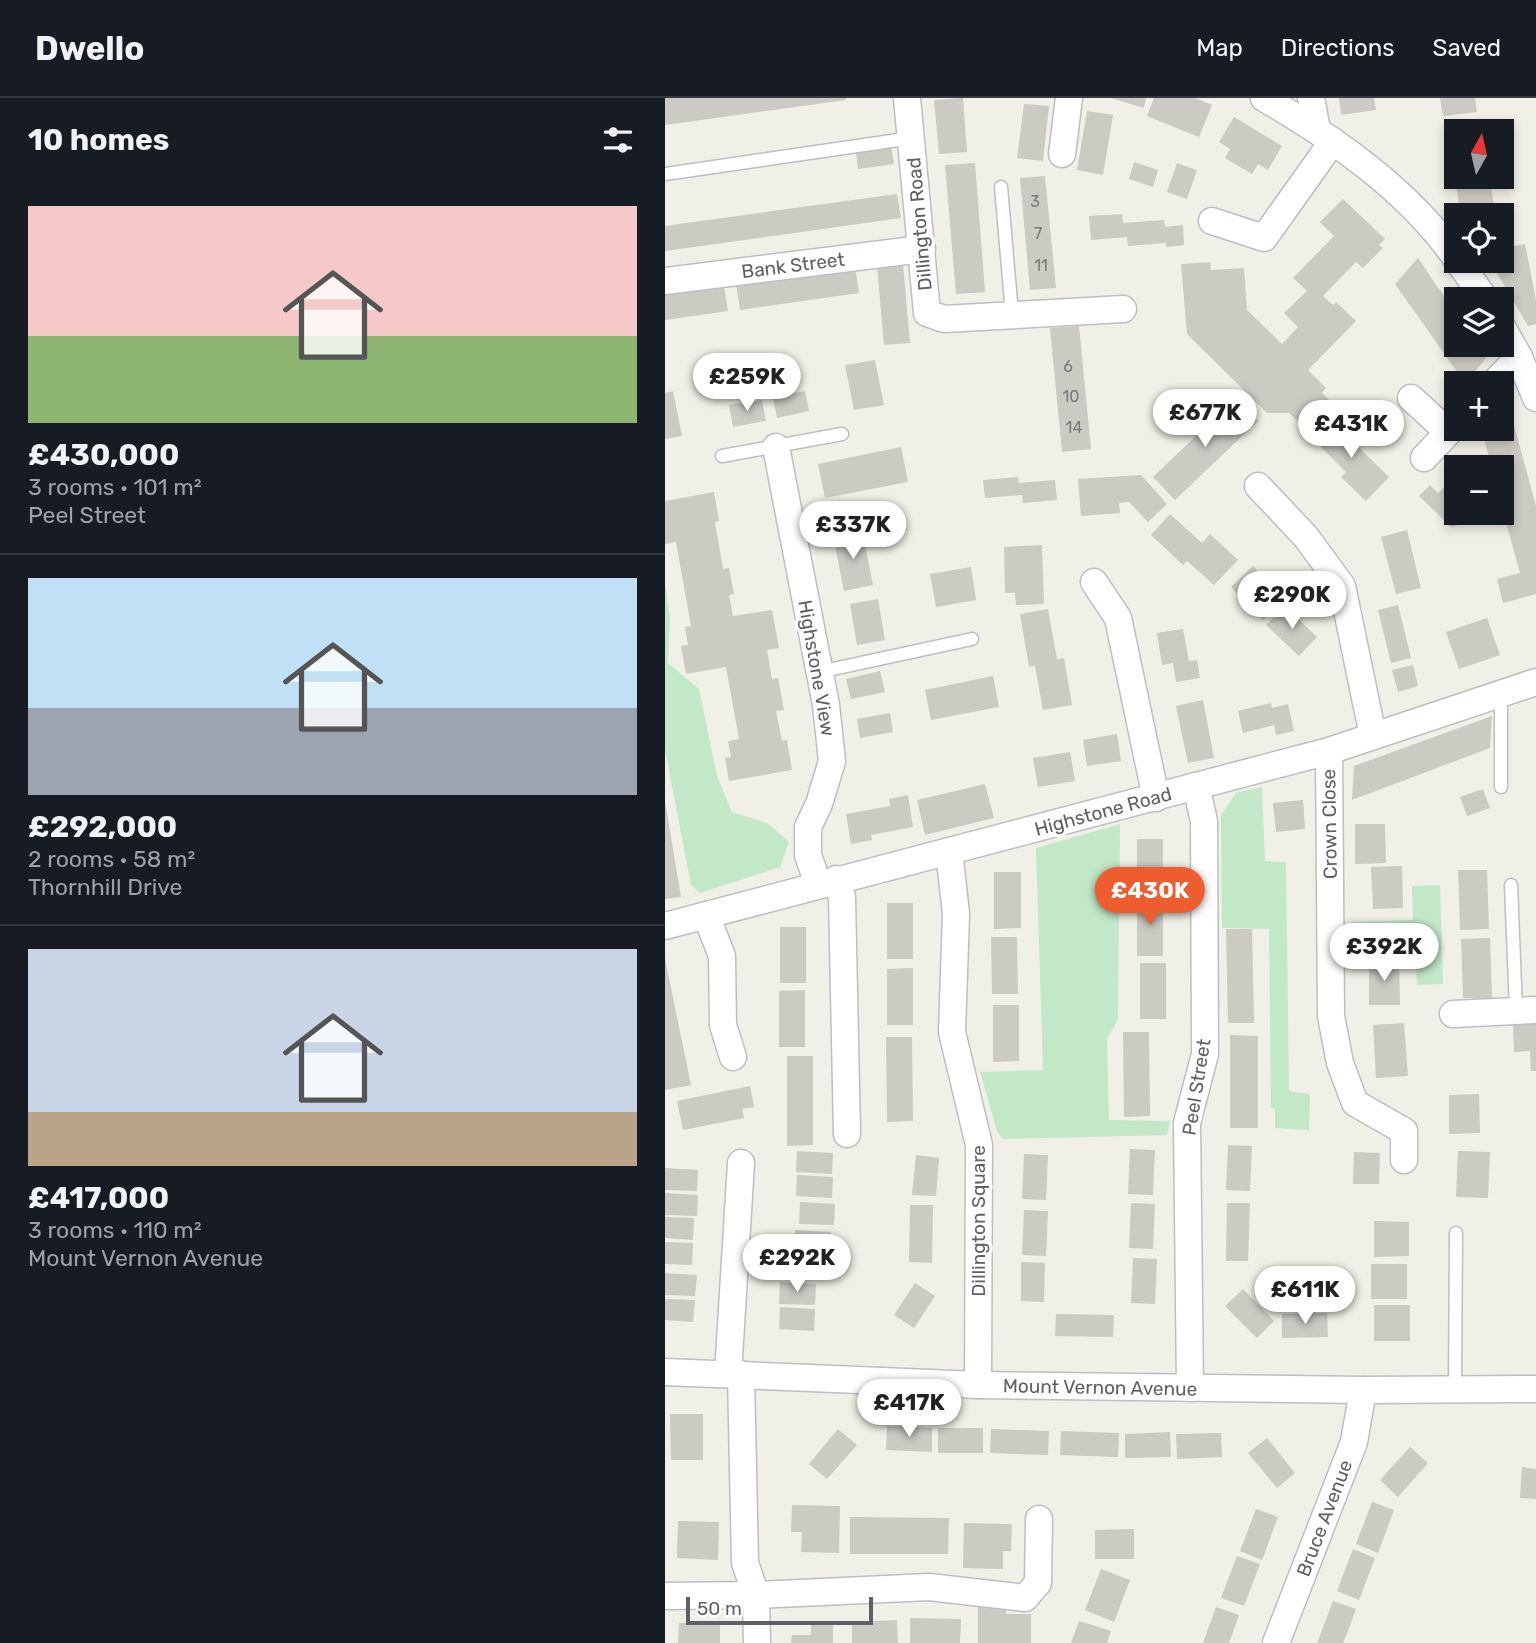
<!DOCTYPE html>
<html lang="en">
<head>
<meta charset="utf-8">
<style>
	body { margin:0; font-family:Rubik,sans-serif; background:#20242c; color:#f1f3f6; height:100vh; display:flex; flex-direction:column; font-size:26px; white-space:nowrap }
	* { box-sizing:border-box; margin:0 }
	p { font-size:23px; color:#9ea1a6 }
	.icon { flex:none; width:38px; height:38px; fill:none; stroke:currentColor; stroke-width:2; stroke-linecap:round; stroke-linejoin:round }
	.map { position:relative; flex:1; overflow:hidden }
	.panel { display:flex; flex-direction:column; background:#171b24; width:665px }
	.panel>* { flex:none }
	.needle { width:46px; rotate:8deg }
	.tools { position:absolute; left:779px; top:21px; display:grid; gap:14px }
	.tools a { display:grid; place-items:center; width:70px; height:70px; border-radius:0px; background:#171b24; box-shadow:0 4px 10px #0003; font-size:35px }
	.scale { position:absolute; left:21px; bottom:18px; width:187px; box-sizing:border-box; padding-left:7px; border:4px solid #5d6067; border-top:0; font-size:19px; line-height:24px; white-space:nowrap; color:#5d6067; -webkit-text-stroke:5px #fff; paint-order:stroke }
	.price { position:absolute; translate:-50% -60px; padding:0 16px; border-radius:24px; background:#fff; color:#222; font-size:23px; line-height:46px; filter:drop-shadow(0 2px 4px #0008) }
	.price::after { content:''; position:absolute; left:50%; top:42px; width:21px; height:16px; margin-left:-10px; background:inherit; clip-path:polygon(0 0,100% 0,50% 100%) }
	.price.selected { background:#ee5d2d; color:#fff }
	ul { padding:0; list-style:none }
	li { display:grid; align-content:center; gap:14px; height:371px; padding:0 28px }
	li+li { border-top:2px solid #363941 }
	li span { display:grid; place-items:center; height:217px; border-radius:0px; color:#555 }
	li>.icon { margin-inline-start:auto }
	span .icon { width:126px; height:126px; fill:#fffc; stroke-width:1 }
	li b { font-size:30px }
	h2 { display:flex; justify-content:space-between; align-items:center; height:84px; padding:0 28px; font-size:30px }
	header { display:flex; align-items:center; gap:42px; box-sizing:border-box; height:98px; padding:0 35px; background:#171b24; border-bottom:2px solid #363941 }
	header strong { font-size:33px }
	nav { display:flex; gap:38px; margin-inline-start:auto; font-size:24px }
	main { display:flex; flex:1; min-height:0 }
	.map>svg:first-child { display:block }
</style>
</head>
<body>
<header>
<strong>Dwello</strong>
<nav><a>Map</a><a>Directions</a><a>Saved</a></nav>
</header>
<main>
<section class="panel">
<h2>10 homes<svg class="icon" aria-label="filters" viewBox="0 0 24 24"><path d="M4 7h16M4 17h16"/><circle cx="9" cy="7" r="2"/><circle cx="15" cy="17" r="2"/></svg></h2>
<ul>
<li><span style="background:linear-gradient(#f6c9c9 60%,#8fb573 0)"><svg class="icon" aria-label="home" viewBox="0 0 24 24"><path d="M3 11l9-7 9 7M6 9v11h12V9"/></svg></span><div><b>£430,000</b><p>3 rooms · 101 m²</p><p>Peel Street</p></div></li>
<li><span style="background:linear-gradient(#bfe0f5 60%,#9aa5b1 0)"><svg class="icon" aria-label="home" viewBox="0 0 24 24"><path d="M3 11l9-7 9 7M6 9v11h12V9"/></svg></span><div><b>£292,000</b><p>2 rooms · 58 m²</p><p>Thornhill Drive</p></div></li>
<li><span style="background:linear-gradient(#c9d6e8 75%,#b9a48a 0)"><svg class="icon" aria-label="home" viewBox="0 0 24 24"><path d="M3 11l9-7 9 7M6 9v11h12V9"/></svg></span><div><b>£417,000</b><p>3 rooms · 110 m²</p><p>Mount Vernon Avenue</p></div></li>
</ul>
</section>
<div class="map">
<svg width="871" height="1545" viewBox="0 0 871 1545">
	<rect width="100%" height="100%" fill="#f0f0e6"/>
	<g fill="#c2e8c8">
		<polygon points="0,485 5,521 3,565 34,591 52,678 67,714 102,725 124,744 115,769 35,795 26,787 0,652"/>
		<polygon points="597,689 600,763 621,764 624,993 645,996 644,1032 610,1030 610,1011 606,1010 604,831 557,830 556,717 571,695"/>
		<polygon points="455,726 453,922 442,940 444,1022 505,1023 502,1037 338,1041 332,1033 315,974 378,972 371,750"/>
		<polygon points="775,787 778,886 752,887 750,849 688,850 687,824 748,822 747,788"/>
	</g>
	<g fill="#cbcac3">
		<polygon points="0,0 181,0 181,2 0,27"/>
		<polygon points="298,0 302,54 274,56 269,2"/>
		<polygon points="446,0 481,0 479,10"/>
		<polygon points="489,0 530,0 547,7 534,39 482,18"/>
		<polygon points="674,0 709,0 711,12 676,17"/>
		<polygon points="775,0 810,0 812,14 778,18"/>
		<polygon points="359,6 384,8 378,63 352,60"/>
		<polygon points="422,13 448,17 438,77 412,72"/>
		<polygon points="569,19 617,48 603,72 593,66 587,76 560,60 565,51 554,44"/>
		<polygon points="226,49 229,66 193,71 191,55"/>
		<polygon points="469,64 493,72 488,89 464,81"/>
		<polygon points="310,65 320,194 291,196 280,67"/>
		<polygon points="512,65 532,72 522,101 502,94"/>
		<polygon points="380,78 391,190 365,192 355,80"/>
		<polygon points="790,79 825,79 829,110 795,115"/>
		<polygon points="232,96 236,120 0,153 0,128"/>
		<polygon points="678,101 720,141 714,147 718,150 698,170 691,164 658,198 668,207 671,204 691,223 643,272 661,290 657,295 667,305 641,331 624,315 602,315 522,236 516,166 545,164 546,172 579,170 582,212 617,246 633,229 619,215 642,193 628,180 669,138 655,124"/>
		<polygon points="457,116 458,125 499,122 500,129 518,127 519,147 501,149 501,145 463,148 462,139 426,142 424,118"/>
		<polygon points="860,146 871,202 871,226 863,228 832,175 849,172 845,149"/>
		<polygon points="753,160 791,216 791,247 812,247 821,260 800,285 730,186"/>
		<polygon points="238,166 245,245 219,247 212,168"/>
		<polygon points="190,168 194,195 75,212 71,185"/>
		<polygon points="59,188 63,213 0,222 0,196"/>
		<polygon points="414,228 426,351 397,354 385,230"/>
		<polygon points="210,262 219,307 189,312 180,267"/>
		<polygon points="8,293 17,338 0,341 0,295"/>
		<polygon points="140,293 144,313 112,320 108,300"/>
		<polygon points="571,300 593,323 510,402 488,379"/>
		<polygon points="97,302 101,323 68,329 64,307"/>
		<polygon points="844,309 871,408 871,496 838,505 832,481 855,475 836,406 836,369 827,369 818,338 824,331 836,331 836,318"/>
		<polygon points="664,320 724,379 701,403 676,379 681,374 646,339"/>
		<polygon points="236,349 243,384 160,400 153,366"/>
		<polygon points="476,377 502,406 483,424 464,404 454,405 455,415 416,418 413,381"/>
		<polygon points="353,379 354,385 390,382 392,402 358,405 357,397 320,400 318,382"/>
		<polygon points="785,384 791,390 791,415 800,415 803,424 786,429 754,398 765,387 773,395"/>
		<polygon points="49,394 54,423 50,424 58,471 64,470 69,496 64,497 68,518 107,512 114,550 102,552 107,581 113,580 119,612 111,613 117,643 122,642 127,672 64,683 60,660 66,659 63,643 74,641 61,569 21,576 16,548 23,547 20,529 26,528 11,444 0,446 0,403"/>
		<polygon points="505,416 537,445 545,436 573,462 549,487 522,463 518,467 486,437"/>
		<polygon points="197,432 208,487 179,493 168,438"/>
		<polygon points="742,432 756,490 731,496 716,439"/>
		<polygon points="377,447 379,506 351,507 350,495 340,495 339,449"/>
		<polygon points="588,468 620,501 598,522 566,489"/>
		<polygon points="306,469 311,502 271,509 265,476"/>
		<polygon points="213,501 220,542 192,547 185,506"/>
		<polygon points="733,507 746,560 726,565 713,512"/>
		<polygon points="620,508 652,539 634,558 601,527"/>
		<polygon points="383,511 392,561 399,560 407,607 378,612 370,568 364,569 355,516"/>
		<polygon points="822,520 835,557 794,571 781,534"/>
		<polygon points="518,531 524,563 532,562 535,580 511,584 508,565 497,567 492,535"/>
		<polygon points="748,567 753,588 733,594 727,572"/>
		<polygon points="215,573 220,594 186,601 181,581"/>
		<polygon points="328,578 334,609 266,622 260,592"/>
		<polygon points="538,602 549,660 523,665 511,608"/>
		<polygon points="606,605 607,610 623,606 629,633 611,637 609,627 578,635 573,613"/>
		<polygon points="225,615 228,634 195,640 192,621"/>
		<polygon points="827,618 825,650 687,702 689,668"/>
		<polygon points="452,636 456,663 422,668 418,642"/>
		<polygon points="405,654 410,683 373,689 368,660"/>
		<polygon points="320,686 329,720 260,737 252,702"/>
		<polygon points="818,691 825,710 802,718 795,699"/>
		<polygon points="243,697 248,729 206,737 207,742 186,746 181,716 225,708 224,701"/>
		<polygon points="638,702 640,731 611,734 608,705"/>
		<polygon points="0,703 16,799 0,801"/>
		<polygon points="690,726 720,726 721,765 690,766"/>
		<rect x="472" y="741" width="26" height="57"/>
		<polygon points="737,768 738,810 708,811 706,769"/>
		<polygon points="793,772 822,772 824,831 795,832"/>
		<polygon points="329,774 356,774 356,830 329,831"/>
		<rect x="472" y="801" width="26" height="57"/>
		<rect x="222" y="805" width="26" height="56"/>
		<rect x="115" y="829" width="26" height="56"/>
		<polygon points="561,831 587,831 589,925 563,925"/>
		<polygon points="326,839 352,839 353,896 327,896"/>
		<polygon points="825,840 827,900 798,900 796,841"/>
		<polygon points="0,861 26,987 0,992"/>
		<polygon points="734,862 735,907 704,907 704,863"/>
		<rect x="475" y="865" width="26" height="56"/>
		<polygon points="248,870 248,927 222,927 222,871"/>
		<polygon points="140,892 140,949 114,949 114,893"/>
		<polygon points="328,907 354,907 354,963 328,964"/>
		<polygon points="739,925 743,978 711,980 708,927"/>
		<polygon points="848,925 871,925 871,973 866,973 865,953 849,954"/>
		<polygon points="458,934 484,934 485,1018 459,1019"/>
		<polygon points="565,937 593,938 593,1030 565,1030"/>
		<polygon points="221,939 247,939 248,1023 222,1024"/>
		<polygon points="122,958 148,958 148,1047 122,1048"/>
		<polygon points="85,988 89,1009 77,1011 79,1020 18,1032 12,1003"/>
		<polygon points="814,996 815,1035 784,1036 784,997"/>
		<polygon points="563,1047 587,1048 585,1093 561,1092"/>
		<polygon points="465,1051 490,1052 488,1097 463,1096"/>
		<polygon points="132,1053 168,1055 167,1076 131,1074"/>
		<polygon points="793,1053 825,1054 823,1100 791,1099"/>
		<polygon points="689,1054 715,1055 714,1086 688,1086"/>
		<polygon points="359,1056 383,1057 381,1102 357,1101"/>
		<polygon points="251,1057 274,1060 271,1098 247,1097"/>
		<polygon points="0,1070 33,1072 32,1093 0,1092"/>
		<polygon points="132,1077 168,1079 167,1100 131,1098"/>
		<polygon points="0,1095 33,1097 32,1118 0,1117"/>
		<polygon points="135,1104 170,1106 169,1127 134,1126"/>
		<polygon points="466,1105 490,1106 488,1151 464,1150"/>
		<polygon points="562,1105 585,1105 583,1163 561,1163"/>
		<polygon points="245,1107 268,1107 267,1165 244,1164"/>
		<polygon points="359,1112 383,1113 381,1158 357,1157"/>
		<polygon points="0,1119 29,1120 28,1142 0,1140"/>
		<polygon points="709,1123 744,1124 744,1158 709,1159"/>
		<polygon points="130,1132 166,1134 165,1155 129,1153"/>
		<polygon points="0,1144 28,1145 27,1167 0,1166"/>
		<polygon points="130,1156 166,1158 165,1179 129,1177"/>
		<polygon points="468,1160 492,1161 490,1206 466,1205"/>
		<polygon points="356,1164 380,1165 379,1204 356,1203"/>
		<rect x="706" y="1166" width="36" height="35"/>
		<polygon points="0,1175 32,1177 30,1198 0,1197"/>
		<polygon points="115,1184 151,1186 150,1207 114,1206"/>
		<polygon points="250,1185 270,1198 249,1230 229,1217"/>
		<polygon points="578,1191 609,1223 592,1240 560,1208"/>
		<polygon points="0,1201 30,1202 28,1224 0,1222"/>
		<rect x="709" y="1207" width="36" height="36"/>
		<polygon points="115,1209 150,1211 149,1233 114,1231"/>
		<polygon points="662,1215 663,1239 617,1240 617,1216"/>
		<polygon points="391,1216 449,1217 448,1239 390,1238"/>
		<polygon points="5,1316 38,1316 38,1362 6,1362"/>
		<polygon points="222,1328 267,1330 267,1354 221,1352"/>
		<rect x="273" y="1330" width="45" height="25"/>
		<polygon points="173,1331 192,1347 162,1381 144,1366"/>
		<polygon points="326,1331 384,1333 383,1357 325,1355"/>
		<polygon points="396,1333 454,1335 453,1359 395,1357"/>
		<polygon points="505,1334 506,1359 460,1360 460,1336"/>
		<polygon points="556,1335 557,1359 512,1361 511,1336"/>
		<polygon points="602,1340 630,1375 612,1390 583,1355"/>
		<polygon points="745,1349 763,1365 733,1399 715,1382"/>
		<polygon points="857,1369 871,1371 871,1401 855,1400"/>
		<polygon points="707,1404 729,1412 713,1455 691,1446"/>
		<polygon points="127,1407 175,1408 174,1455 136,1454 137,1434 126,1434"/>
		<polygon points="591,1411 613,1419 597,1462 575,1453"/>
		<polygon points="185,1419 284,1420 283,1456 185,1456"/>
		<polygon points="13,1423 54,1424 53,1462 12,1460"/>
		<polygon points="299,1425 347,1426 346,1453 338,1453 338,1471 298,1470"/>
		<polygon points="469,1431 469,1461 430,1461 430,1432"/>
		<polygon points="688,1451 710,1460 694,1502 672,1493"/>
		<polygon points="572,1458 595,1466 579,1508 556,1500"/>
		<polygon points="436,1471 465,1482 449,1524 420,1512"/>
		<polygon points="668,1503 691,1511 683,1533 678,1545 652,1545"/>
		<polygon points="313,1509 341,1510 341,1516 366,1516 366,1545 313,1545"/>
		<polygon points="551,1509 574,1517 564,1545 538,1545"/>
		<polygon points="245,1520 296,1521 295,1545 245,1545"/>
		<polygon points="232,1522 233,1545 187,1545 187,1524"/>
		<polygon points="414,1523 446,1533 442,1545 406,1545"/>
		<polygon points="14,1525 55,1525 55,1545 13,1545"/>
		<polygon points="146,1526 168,1527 168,1545 126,1545 127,1537 146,1537"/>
	</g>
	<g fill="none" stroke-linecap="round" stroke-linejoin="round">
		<g stroke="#bdbec5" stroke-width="15">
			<g id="lane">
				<polyline points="0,76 247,40"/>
				<polyline points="336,89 347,216"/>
				<polyline points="57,358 177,336"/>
				<polyline points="154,574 307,541"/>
				<polyline points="836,596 836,689"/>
				<polyline points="846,787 851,913"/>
				<polyline points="790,1291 791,1135"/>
			</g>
		</g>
		<g stroke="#bdbec5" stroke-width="29">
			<g id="street">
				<polyline points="242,0 262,215 279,221 458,211"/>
				<path d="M599,0C671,42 742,91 791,160"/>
				<polyline points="646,0 652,32"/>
				<polyline points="397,56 404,0"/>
				<polyline points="547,123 599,140 668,43"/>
				<polyline points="793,163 820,201"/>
				<polyline points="0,183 257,151"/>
				<polyline points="836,227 854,259 871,300"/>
				<polyline points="829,285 854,259"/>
				<polyline points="746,300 783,334"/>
				<polyline points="111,349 161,607 167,663 154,706 143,729 143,757 153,786"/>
				<polyline points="759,360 791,326"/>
				<polyline points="593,388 641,439 677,488 708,638"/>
				<polyline points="429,484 453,520 491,700"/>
				<polyline points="664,653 666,918 675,965 690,1005 739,1033 739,1062"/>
				<polyline points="284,753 291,816 287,934 314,1047 313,1287"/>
				<polyline points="171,781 177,799 182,1036"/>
				<polyline points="41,817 57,858 58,927 68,959"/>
				<polyline points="0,828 664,653 871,584"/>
				<polyline points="788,916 871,912"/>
				<polyline points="0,1274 313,1287 698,1292 871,1291"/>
				<polyline points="63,1276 76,1065"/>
				<polyline points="76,1276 80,1465 91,1497 92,1545"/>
				<polyline points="525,1290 522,1025 540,956 539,723 531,688"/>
				<polyline points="0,1498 91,1497 264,1489 360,1500 373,1485 374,1421"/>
				<polyline points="611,1545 689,1344 698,1292"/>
			</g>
		</g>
		<use href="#lane" stroke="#fff" stroke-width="12"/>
		<use href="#street" stroke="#fff" stroke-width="26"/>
	</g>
	<g text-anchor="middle" stroke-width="7" stroke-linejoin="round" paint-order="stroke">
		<g font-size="16" fill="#787a7e">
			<text x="370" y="109">3</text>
			<text x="373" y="141">7</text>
			<text x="376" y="173">11</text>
			<text x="403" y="274">6</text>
			<text x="406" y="304">10</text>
			<text x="409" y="335">14</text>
		</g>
		<g font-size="19" fill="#5d6067" stroke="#fff">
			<text transform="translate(254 126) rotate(-95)" y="7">Dillington Road</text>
			<text transform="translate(128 167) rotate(-7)" y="7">Bank Street</text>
			<text transform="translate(152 570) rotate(80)" y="7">Highstone View</text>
			<text transform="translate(438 713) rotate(-15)" y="7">Highstone Road</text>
			<text transform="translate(664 726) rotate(-91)" y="7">Crown Close</text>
			<text transform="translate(531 989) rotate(-81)" y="7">Peel Street</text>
			<text transform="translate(313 1123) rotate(-90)" y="7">Dillington Square</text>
			<text transform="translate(435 1289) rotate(1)" y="7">Mount Vernon Avenue</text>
			<text transform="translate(659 1420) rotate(-69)" y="7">Bruce Avenue</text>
		</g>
	</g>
</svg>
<div class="tools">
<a><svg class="needle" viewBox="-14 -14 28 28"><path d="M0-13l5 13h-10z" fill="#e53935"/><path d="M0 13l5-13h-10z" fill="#9ea1a6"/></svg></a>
<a><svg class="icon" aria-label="locate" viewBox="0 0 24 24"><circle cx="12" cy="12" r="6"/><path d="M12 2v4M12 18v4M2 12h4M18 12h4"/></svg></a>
<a><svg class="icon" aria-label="layers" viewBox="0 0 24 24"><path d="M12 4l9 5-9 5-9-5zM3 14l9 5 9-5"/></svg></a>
<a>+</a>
<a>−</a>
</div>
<div class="scale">50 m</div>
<b class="price" style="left:82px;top:315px">£259K</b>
<b class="price" style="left:540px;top:351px">£677K</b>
<b class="price" style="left:686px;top:362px">£431K</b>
<b class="price" style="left:188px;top:463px">£337K</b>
<b class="price" style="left:627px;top:533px">£290K</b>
<b class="price selected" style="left:485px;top:829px">£430K</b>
<b class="price" style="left:719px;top:885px">£392K</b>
<b class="price" style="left:132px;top:1196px">£292K</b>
<b class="price" style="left:640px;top:1228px">£611K</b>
<b class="price" style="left:244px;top:1341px">£417K</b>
</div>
</main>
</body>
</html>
